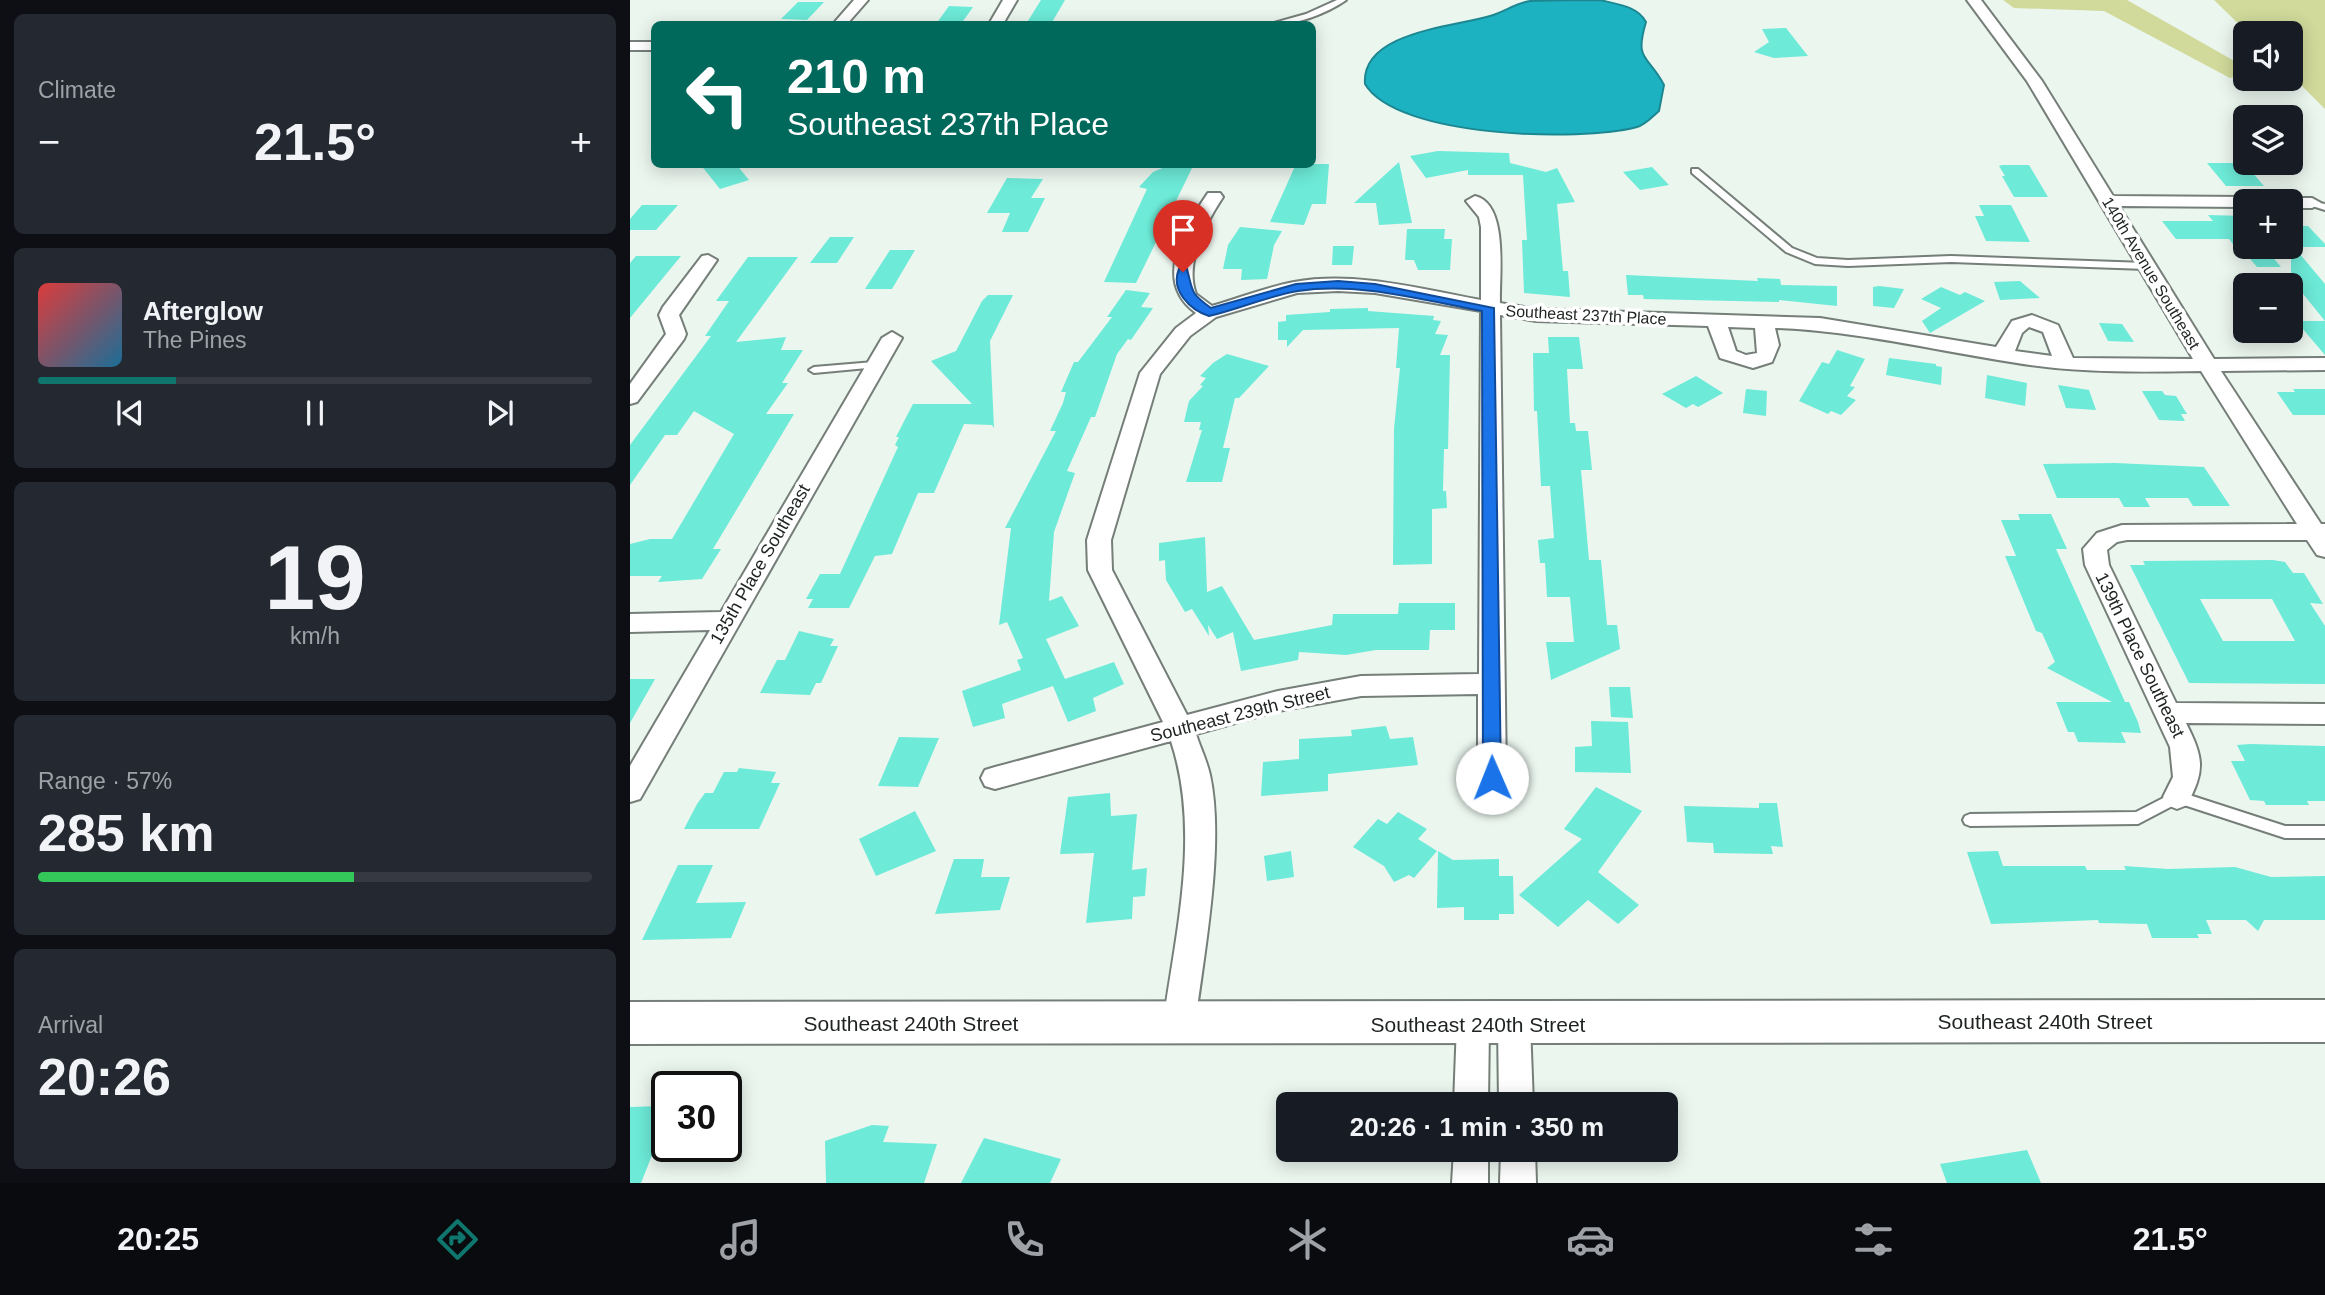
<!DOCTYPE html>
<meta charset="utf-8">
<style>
body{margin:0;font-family:Arial,sans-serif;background:#242831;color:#f1f3f6;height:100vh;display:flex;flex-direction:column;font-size:26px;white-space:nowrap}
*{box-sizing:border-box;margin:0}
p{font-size:23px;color:#9ea1a6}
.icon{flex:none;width:38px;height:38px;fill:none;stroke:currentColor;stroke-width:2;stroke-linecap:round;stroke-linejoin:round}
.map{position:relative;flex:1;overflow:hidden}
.side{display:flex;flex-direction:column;gap:14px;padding:14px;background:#0d0f14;width:630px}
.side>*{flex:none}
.hud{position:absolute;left:21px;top:21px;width:665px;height:147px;border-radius:10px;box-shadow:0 4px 18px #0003;background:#00695c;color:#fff;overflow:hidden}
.tools{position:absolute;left:1603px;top:21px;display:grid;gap:14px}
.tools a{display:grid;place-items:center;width:70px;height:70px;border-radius:10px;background:#171b24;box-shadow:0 4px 18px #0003;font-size:35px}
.speed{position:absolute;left:21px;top:1071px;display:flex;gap:14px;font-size:35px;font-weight:700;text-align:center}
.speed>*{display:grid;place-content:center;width:91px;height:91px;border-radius:50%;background:#171b24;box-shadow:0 4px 18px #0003;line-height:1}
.speed .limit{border:4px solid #111;border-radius:10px;background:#fff;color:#111}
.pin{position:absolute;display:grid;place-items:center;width:60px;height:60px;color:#fff;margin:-72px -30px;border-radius:50% 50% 50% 0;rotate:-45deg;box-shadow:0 0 7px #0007}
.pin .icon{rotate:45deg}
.me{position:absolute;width:77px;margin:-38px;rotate:359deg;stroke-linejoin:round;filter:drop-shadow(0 0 5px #0008)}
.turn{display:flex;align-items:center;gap:24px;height:147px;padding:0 21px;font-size:32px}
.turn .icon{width:91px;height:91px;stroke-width:2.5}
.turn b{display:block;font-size:49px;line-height:60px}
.big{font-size:52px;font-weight:600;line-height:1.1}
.side .tile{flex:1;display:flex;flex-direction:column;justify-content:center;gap:10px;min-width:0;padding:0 24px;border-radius:10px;background:#242831}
.side .dial{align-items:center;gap:0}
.dial b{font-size:91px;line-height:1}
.song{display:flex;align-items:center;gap:21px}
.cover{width:84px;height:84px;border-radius:10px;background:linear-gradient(135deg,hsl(0 70% 55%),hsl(200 70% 35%))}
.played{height:7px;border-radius:4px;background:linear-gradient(90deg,#0f766e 25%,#363941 25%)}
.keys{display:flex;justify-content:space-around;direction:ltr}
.heat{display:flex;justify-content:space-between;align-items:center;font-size:38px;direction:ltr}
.charge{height:10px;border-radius:5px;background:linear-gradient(90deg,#34c759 57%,#363941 0)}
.trip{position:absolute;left:646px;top:1092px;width:402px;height:70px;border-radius:10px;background:#171b24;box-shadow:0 4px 18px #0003;font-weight:600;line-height:70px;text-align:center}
.tabs{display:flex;height:112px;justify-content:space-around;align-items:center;background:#090b0e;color:#9ea1a6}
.tabs .icon{width:49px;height:49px}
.tabs .active{color:#0f766e}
.tabs b{font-size:32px;color:#f1f3f6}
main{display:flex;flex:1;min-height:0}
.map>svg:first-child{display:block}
</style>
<main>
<section class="side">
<div class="tile"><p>Climate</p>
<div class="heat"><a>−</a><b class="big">21.5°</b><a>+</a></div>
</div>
<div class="tile">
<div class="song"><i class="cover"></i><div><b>Afterglow</b><p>The Pines</p></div></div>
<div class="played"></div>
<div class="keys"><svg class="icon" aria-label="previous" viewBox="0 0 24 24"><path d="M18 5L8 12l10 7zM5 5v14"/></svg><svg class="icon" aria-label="pause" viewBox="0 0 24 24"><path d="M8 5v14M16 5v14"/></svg><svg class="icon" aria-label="next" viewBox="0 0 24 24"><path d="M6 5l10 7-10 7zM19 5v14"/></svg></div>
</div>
<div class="tile dial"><b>19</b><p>km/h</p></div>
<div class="tile"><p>Range · 57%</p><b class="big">285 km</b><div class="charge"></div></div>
<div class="tile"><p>Arrival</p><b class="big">20:26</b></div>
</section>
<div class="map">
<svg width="1695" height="1183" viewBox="0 0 1695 1183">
<rect width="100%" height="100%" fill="#ebf6ef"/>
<g fill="#d1da9b">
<polygon points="1373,0 1497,0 1615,67 1615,73 1600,78 1474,11 1384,8"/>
<polygon points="1584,0 1695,0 1695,109 1661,75 1661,33 1618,33"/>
</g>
<path fill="#1db2c1" stroke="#1d8791" stroke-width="2" d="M970,0C986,4 1008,6 1016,22C1004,62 1018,54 1034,85L1029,111C1022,117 1015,125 1007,127C951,142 767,138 735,84C731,32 823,27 860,16C874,12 886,3 900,1C923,0 947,0 970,0Z"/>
<g fill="#6dead8" fill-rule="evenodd">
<polygon points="411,0 435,0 421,24 396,24"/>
<polygon points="168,2 194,2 177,20 151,19"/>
<polygon points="319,6 343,7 331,24 306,24"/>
<polygon points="1156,28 1178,56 1144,58 1124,52 1139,42 1132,29"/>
<polygon points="808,151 879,153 880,163 916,172 927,168 945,202 927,204 933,271 938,271 940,297 894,293 892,240 897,240 893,175 838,175 838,170 796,178 780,156"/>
<polygon points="769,162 782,223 749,225 746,203 724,203"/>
<polygon points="1577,163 1614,163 1634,186 1596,186"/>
<polygon points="70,164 106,164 119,180 90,189"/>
<polygon points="542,164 564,164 506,283 474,282 517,189 509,187 523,172"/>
<polygon points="666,164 699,164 696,204 682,204 674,225 640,222"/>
<polygon points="1372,165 1399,165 1418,197 1384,197 1372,176 1375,176 1369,166"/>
<polygon points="1022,167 1039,185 1010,190 993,172"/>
<polygon points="377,178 413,179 401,198 415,198 398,232 372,232 380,213 357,213"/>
<polygon points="12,205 48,205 26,230 0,230 0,219"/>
<polygon points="1349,205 1381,205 1400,242 1356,241 1345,216 1354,216"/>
<polygon points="1578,215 1615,216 1615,247 1634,247 1651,267 1627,267 1615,253 1615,260 1599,239 1546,239 1532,221 1583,221"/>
<polygon points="1661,226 1678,226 1695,244 1695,247 1664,247 1695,284 1695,355 1666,321 1695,321 1661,279"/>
<polygon points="610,227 652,231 644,245 637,279 611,280 612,269 593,269 598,245"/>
<polygon points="777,229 815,229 814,239 822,239 820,270 788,270 784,260 775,260"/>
<polygon points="200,237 224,237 207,263 180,263"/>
<polygon points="703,246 724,246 722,265 702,265"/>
<polygon points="260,250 285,250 262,289 235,289"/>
<polygon points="6,256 51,256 0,318 0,263"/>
<polygon points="118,257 168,257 106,342 156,337 151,350 173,350 152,383 158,383 136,414 164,414 83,549 91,549 72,579 28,582 32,576 0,576 0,544 20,539 42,539 104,434 64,411 47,435 35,435 0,485 0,445 81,336 75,336 99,301 86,301"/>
<polygon points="996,275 1128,281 1127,278 1150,279 1151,285 1207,286 1207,306 1149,300 1149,302 1014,299 1013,295 998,295"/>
<polygon points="1390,281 1410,298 1370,300 1364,282"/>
<polygon points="1243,287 1249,286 1274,289 1264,308 1243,306"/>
<polygon points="1311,287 1330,295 1335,292 1355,301 1300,333 1292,321 1311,308 1291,299"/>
<polygon points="496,290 520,293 511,307 523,308 501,340 498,339 487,354 465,417 461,417 437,471 445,473 424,532 419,601 432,596 449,626 416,639 435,679 484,662 494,684 463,698 466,711 438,722 423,686 372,704 375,718 343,727 332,691 391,670 387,660 393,658 377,622 369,625 381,528 375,528 426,431 420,431 433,403 436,392 431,392 444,362 448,362 482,317 477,317"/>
<polygon points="358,295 383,295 360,341 364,428 362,425 334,424 304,493 288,493 262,554 245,556 219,608 178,608 183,599 176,599 190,574 210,574 268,447 265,445 269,437 266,437 283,404 342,404 301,361 326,351 352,301"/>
<polygon points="738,308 738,311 804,316 803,320 811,321 805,334 818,335 810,355 820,355 818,449 814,449 813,491 816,491 817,508 802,509 802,564 763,565 764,429 770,368 766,368 769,328 673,330 657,347 657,340 648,340 648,322 656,321 656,315 700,312 700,309"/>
<polygon points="1469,323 1492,324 1504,342 1478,341"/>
<polygon points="918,337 949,337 953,369 937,369 940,423 945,423 946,431 958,431 962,470 951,470 959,560 971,560 977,625 987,625 990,649 921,680 916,642 944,642 940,597 917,597 915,563 910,563 908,540 924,538 920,486 911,486 907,411 904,411 903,353 919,353"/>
<polygon points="1207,350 1235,359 1220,386 1225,387 1217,396 1226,400 1211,415 1201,411 1198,414 1169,401 1192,362 1199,364"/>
<polygon points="597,354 639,366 609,398 605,398 593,448 600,448 592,482 556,482 572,430 569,430 571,422 554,422 559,401 573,386 570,385 576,378 570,376 583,363"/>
<polygon points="1259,358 1306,364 1306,366 1312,367 1311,385 1256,375"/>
<polygon points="1357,375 1397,383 1395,406 1355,398"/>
<polygon points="1066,376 1093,393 1068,407 1063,404 1056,408 1032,394"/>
<polygon points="1428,385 1459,390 1466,410 1436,408"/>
<polygon points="1116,389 1137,391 1136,416 1113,413"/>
<polygon points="1663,389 1695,389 1695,415 1663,415 1647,392 1665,392"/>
<polygon points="1512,391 1532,391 1535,395 1546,396 1557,414 1551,414 1555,421 1529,420"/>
<polygon points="1485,463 1574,467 1600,506 1563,506 1558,498 1515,498 1520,507 1494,507 1489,498 1427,498 1413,464"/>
<polygon points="1388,514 1421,514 1437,549 1426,549 1495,702 1499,702 1508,722 1511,733 1491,732 1496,743 1448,742 1444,732 1438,732 1426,702 1482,702 1417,668 1425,662 1412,633 1406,631 1375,556 1386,556 1371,520 1390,520"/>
<polygon points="575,537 577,592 592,586 624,640 702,625 703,614 768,614 769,603 825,603 825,630 800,630 799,650 746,650 716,655 669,652 668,660 611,671 603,632 587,639 578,625 579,636 562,609 555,612 536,580 535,560 529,561 529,543"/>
<path d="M1643,560L1655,562L1663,573H1674L1693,604L1680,603L1695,626V684L1559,683L1500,565H1515L1513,561ZM1570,599H1642L1665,641H1593Z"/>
<polygon points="169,631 204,639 200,646 208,646 191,683 186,683 180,695 130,693 147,660 155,660"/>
<polygon points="0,679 25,679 0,723"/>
<polygon points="979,687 1000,687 1003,718 981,717"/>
<polygon points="961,721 998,722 1001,773 945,772 945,747 962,746"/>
<polygon points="756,726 760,739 783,737 788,765 698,774 698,791 631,796 633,762 669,759 669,739 722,736 721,730"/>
<polygon points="269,737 309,738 288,787 248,786"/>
<polygon points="1620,744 1695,746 1695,801 1677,801 1679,805 1636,805 1634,801 1620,800 1601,761 1615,761 1607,745"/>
<polygon points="109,768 146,772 141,783 150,783 129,829 54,829 67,804 75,793 83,793 94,772 107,772"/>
<polygon points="966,787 1012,811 968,872 1009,905 988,924 958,900 928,927 889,895 952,839 934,829"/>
<polygon points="480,793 481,816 507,814 502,870 517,868 515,896 503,897 502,919 456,923 464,853 430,854 438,797"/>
<polygon points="1129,803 1147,803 1153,847 1141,846 1143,854 1084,853 1083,843 1057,842 1054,806 1129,808"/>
<polygon points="285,811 306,851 246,876 229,839"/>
<polygon points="768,812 797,829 788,839 807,851 784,878 779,875 764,882 754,866 723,847 748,819 757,824"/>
<polygon points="661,851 664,877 637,881 634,856"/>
<polygon points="808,851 823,860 869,859 869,876 883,876 884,914 869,914 869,920 834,920 834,907 807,908"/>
<polygon points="1368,851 1373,866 1455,866 1457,870 1496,870 1494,866 1538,869 1605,867 1641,877 1695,876 1695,920 1634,920 1628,931 1616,920 1576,920 1582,934 1567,934 1569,938 1522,938 1517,924 1469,923 1468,920 1361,924 1337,852"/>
<polygon points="324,859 354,859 351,877 380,877 370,910 305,914"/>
<polygon points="48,865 83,865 66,903 116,902 101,938 12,940"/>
<polygon points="29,1106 21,1126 34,1125 11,1183 0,1183 0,1107"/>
<polygon points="242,1125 259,1126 253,1142 307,1144 294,1183 196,1183 195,1141"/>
<polygon points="354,1138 431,1159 420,1183 331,1183"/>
<polygon points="1397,1150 1411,1183 1317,1183 1310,1164"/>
</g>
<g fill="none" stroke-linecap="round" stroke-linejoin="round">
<g stroke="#757e78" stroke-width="4">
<g id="lane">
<path d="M707,0H716C696,14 664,26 640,24L676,14Z"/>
<polygon points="1062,169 1068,169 1162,248 1187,258 1218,260 1321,256 1516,263 1521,266 1516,269 1321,262 1218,266 1185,264 1156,252 1062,173"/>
<polygon points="1679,201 1695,204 1695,210 1679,205"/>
<polygon points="244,362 248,363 248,367 184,373 179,370 184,367"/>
<polygon points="1547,791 1655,826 1695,826 1695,838 1655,838 1548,803 1508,824 1340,826 1335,824 1333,820 1335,816 1340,814 1506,812"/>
</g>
</g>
<g stroke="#757e78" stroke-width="4">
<g id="street">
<polygon points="224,0 238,0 217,24 203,24"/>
<polygon points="373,0 387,0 373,24 359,24"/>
<path d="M1337,0H1351L1412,81L1483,196L1615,197L1623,201H1615V207L1489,206L1584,359L1695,358V370L1591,371L1691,524H1695V557L1687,555L1677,540H1497L1487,542L1477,550L1479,565L1546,703L1695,704V724L1556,723C1574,759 1575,770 1557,805L1547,809L1537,805L1533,797L1543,777L1540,747L1455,565L1453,549L1467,533L1492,525L1667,524L1571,371C1513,372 1457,373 1400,365C1315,353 1231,331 1145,328L1149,345L1142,362L1123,368L1090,358L1078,326L906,321L870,315L876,778L872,786L862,789L852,786L848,778V694L731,696L648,711L566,734C570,747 577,761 580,775C595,844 574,953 565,1024L561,1035L549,1039L537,1035L533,1024C546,931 571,832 541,741L365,789L355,786L351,778L355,770L365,767L533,722L458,570L457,540L510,373L546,328L566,313C522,282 554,228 578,193H590L593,197C576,223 554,262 566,294L582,306C609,298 637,287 664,282C725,271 791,289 851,300V227L849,217L836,201L845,196C879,204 869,276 870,303L906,309L1190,318L1366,347L1382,321L1402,315L1428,325L1443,358L1563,359L1397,81ZM708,291L745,293L851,311L849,674L731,676L648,691L557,715L482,570L481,540L530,374L560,336L586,317L667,293ZM1098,327L1125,328L1127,353L1116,355L1106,351ZM1399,327L1413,332L1422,356L1385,351L1392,333Z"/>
<rect x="0" y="42" width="24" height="8"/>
<polygon points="1661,198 1682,198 1691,203 1682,208 1661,208 1661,201 1654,201"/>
<polygon points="78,255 87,260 49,315 56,334 54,339 7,402 0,404 0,384 36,334 29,315 33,307 72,256"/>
<polygon points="262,332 272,338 10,799 0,802 0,766 80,630 0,632 0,614 91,612 252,338"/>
<polygon points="843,1009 855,1013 859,1024 858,1104 824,1104 827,1024 831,1013"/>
<polygon points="884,1009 896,1013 900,1024 903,1104 869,1104 868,1024 872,1013"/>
<polygon points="824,1150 858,1150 858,1183 822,1183"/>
<polygon points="871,1150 905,1150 906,1183 870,1183"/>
</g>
</g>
<g stroke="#757e78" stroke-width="4">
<polygon id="secondary" points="1695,1000 1695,1042 0,1044 0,1002"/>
</g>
<use href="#lane" fill="#fff" fill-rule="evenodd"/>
<use href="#street" fill="#fff" fill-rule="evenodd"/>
<use href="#secondary" fill="#fff" fill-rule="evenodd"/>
</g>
<path fill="#1a73e8" stroke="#114b97" stroke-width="2" d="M549,269H557C563,292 560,293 581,308L666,284L708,281L745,284L864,308L871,778L868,783L862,785L853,778L852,311C792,300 729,282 668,291C638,296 609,309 579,316C560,310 540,290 549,269Z"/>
<g text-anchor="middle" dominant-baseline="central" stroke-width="7" stroke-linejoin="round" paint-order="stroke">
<g font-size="16" fill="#1e2220" stroke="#fff">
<text transform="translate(1521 273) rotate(59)">140th Avenue Southeast</text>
<text transform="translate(956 315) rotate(3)">Southeast 237th Place</text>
</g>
<g font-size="18" fill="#1e2220" stroke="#fff">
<text transform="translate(130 564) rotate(-60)">135th Place Southeast</text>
<text transform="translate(1510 655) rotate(64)">139th Place Southeast</text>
<text transform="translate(610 714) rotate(-14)">Southeast 239th Street</text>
</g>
<g font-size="21" fill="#1e2220" stroke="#fff">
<text x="1415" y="1021">Southeast 240th Street</text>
<text x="281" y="1023">Southeast 240th Street</text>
<text x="848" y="1024">Southeast 240th Street</text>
</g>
</g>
</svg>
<div class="tools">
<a><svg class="icon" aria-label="sound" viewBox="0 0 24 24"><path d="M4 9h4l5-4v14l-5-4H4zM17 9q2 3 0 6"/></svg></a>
<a><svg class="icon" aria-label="layers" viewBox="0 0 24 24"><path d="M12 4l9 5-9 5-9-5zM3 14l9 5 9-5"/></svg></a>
<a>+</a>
<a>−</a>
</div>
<div class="speed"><div class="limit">30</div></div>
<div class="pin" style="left:553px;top:272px;background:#d93025"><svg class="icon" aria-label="arrive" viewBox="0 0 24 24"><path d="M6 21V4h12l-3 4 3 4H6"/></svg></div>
<svg class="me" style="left:862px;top:778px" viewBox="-20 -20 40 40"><circle r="19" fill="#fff"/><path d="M0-13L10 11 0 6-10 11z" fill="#1a73e8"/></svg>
<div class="trip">20:26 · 1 min · 350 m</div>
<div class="hud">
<div class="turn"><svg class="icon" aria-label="left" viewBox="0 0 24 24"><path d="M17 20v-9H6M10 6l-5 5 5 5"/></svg><div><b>210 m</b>Southeast 237th Place</div></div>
</div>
</div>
</main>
<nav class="tabs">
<b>20:25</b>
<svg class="icon active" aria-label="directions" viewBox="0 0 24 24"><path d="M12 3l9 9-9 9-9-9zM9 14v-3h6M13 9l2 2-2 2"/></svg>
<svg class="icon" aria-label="music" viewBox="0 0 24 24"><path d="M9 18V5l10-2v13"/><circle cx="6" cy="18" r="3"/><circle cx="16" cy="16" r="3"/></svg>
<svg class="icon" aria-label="phone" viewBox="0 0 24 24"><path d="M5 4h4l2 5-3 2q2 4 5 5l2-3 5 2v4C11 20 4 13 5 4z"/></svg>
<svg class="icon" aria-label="climate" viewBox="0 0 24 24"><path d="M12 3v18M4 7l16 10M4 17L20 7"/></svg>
<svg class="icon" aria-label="car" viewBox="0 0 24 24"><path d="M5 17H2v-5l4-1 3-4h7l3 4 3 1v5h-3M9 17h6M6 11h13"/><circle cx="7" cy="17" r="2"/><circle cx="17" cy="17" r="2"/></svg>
<svg class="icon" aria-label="filters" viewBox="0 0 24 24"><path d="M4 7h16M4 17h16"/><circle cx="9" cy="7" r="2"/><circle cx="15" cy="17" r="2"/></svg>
<b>21.5°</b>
</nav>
